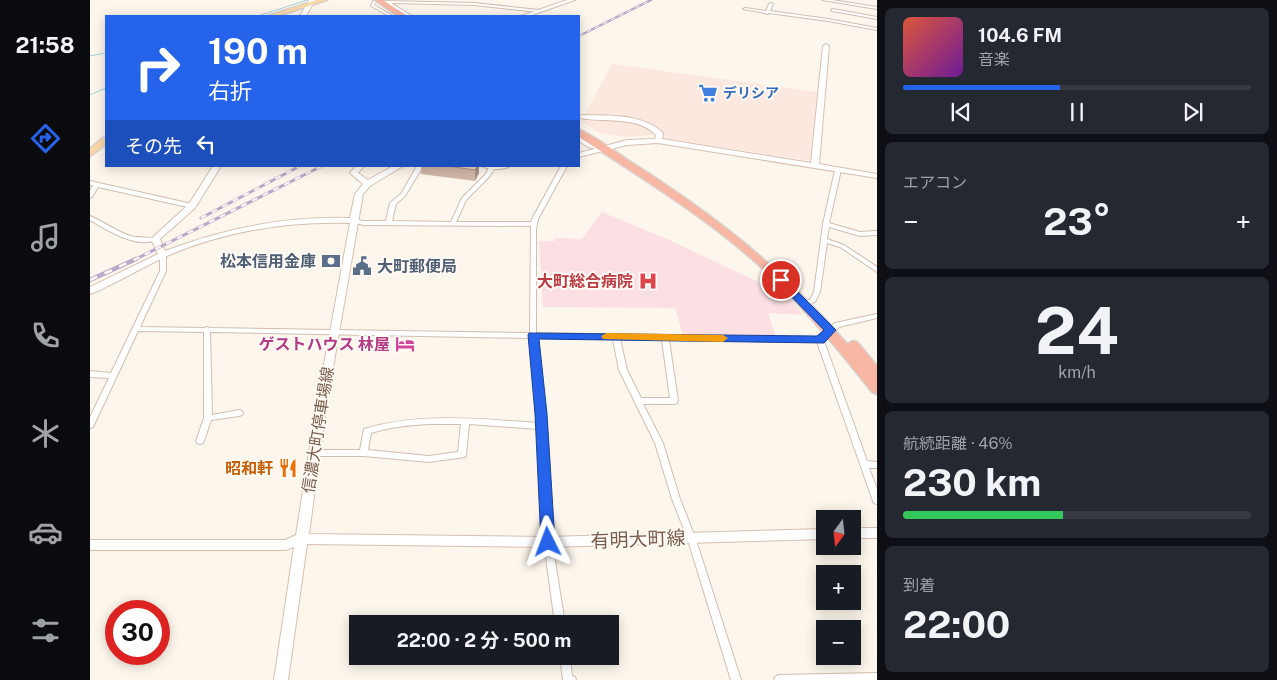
<!DOCTYPE html>
<html lang="ja">
<meta charset="utf-8">
<style>
body{margin:0;font-family:"Public Sans","Noto Sans JP",sans-serif;background:#242831;color:#f1f3f6;height:100vh;display:flex;flex-direction:column;font-size:19px;white-space:nowrap}
*{box-sizing:border-box;margin:0}
p{font-size:16px;color:#9ea1a6}
.icon{flex:none;width:28px;height:28px;fill:none;stroke:currentColor;stroke-width:2;stroke-linecap:round;stroke-linejoin:round}
.map{position:relative;flex:1;overflow:hidden}
.sheet{display:flex;flex-direction:column;gap:8px;padding:8px;background:#0d0f14;width:400px}
.sheet>*{flex:none}
.top-card{position:absolute;left:15px;top:15px;width:475px;height:152px;border-radius:0px;box-shadow:0 2px 12px #0003;background:#2563eb;color:#fff;overflow:hidden}
.needle{width:32px;rotate:195deg}
.buttons{position:absolute;left:726px;top:510px;display:grid;gap:10px}
.buttons a{display:grid;place-items:center;width:45px;height:45px;border-radius:0px;background:#171b24;box-shadow:0 2px 12px #0003;font-size:25px}
.speed{position:absolute;left:15px;top:600px;display:flex;gap:10px;font-size:25px;font-weight:700;text-align:center}
.speed>*{display:grid;place-content:center;width:65px;height:65px;border-radius:50%;background:#171b24;box-shadow:0 2px 12px #0003;line-height:1}
.speed .limit{border:8px solid #d22;background:#fff;color:#111}
.pin{position:absolute;display:grid;place-items:center;width:42px;height:42px;color:#fff;margin:-21px;border:2px solid #fff;border-radius:50%;box-shadow:0 1px 5px #0007}
.me{position:absolute;width:55px;margin:-28px;rotate:357deg;stroke-linejoin:round;filter:drop-shadow(0 0 4px #0008)}
.turn{display:flex;align-items:center;gap:18px;height:105px;padding:0 20px;font-size:22px}
.turn .icon{width:65px;height:65px;stroke-width:2.5}
.turn b{display:block;font-size:35px;line-height:42px}
.then{display:flex;align-items:center;height:48px;padding:0 20px;background:#0003;gap:10px;font-size:19px}
.big{font-size:38px;font-weight:700;line-height:1.1}
.sheet .card{flex:1;display:flex;flex-direction:column;justify-content:center;gap:8px;min-width:0;padding:0 18px;border-radius:8px;background:#242831}
.sheet .dial{align-items:center;gap:0}
.dial b{font-size:65px;line-height:1}
.song{display:flex;align-items:center;gap:15px}
.cover{width:60px;height:60px;border-radius:8px;background:linear-gradient(135deg,hsl(10 70% 55%),hsl(280 70% 35%))}
.played{height:5px;border-radius:2px;background:linear-gradient(90deg,#2563eb 45%,#363941 45%)}
.keys{display:flex;justify-content:space-around;direction:ltr}
.heat{display:flex;justify-content:space-between;align-items:center;font-size:28px;direction:ltr}
.charge{height:8px;border-radius:4px;background:linear-gradient(90deg,#34c759 46%,#363941 0)}
.trip{position:absolute;left:259px;top:615px;width:270px;height:50px;border-radius:0px;background:#171b24;box-shadow:0 2px 12px #0003;font-weight:700;line-height:50px;text-align:center}
main{display:flex;flex:1;min-height:0}
.menu{display:flex;flex-direction:column;width:90px;justify-content:space-around;align-items:center;background:#090b0e;color:#9ea1a6}
.menu .icon{width:35px;height:35px}
.menu .selected{color:#2563eb}
.menu b{font-size:22px;color:#f1f3f6}
.map>svg:first-child{display:block}
</style>
<main>
<nav class="menu">
<b>21:58</b>
<svg class="icon selected" aria-label="directions" viewBox="0 0 24 24"><path d="M12 3l9 9-9 9-9-9zM9 14v-3h6M13 9l2 2-2 2"/></svg>
<svg class="icon" aria-label="music" viewBox="0 0 24 24"><path d="M9 18V5l10-2v13"/><circle cx="6" cy="18" r="3"/><circle cx="16" cy="16" r="3"/></svg>
<svg class="icon" aria-label="phone" viewBox="0 0 24 24"><path d="M5 4h4l2 5-3 2q2 4 5 5l2-3 5 2v4C11 20 4 13 5 4z"/></svg>
<svg class="icon" aria-label="climate" viewBox="0 0 24 24"><path d="M12 3v18M4 7l16 10M4 17L20 7"/></svg>
<svg class="icon" aria-label="car" viewBox="0 0 24 24"><path d="M5 17H2v-5l4-1 3-4h7l3 4 3 1v5h-3M9 17h6M6 11h13"/><circle cx="7" cy="17" r="2"/><circle cx="17" cy="17" r="2"/></svg>
<svg class="icon" aria-label="filters" viewBox="0 0 24 24"><path d="M4 7h16M4 17h16"/><circle cx="9" cy="7" r="2"/><circle cx="15" cy="17" r="2"/></svg>
</nav>
<div class="map">
<svg width="787" height="680" viewBox="0 0 787 680">
<rect width="100%" height="100%" fill="#fdf6ec"/>
<g fill="#fde8e0">
<polygon points="522,64 727,92 721,161 579,139 574,137 568,127 552,120 497,114 496,113"/>
<polygon points="493,119 549,124 561,130 564,135 537,137 509,133 490,120"/>
</g>
<polygon fill="#fbdfe3" points="512,212 577,239 698,296 713,315 678,313 686,337 593,335 585,308 453,307 449,241 465,241 465,238 492,239"/>
<g fill="none" stroke-linecap="round" stroke-linejoin="round">
<g stroke="#a5d3da" stroke-width="1">
<polyline points="168,16 217,0"/>
<polyline points="0,56 16,53"/>
<polyline points="0,95 16,88"/>
</g>
<g stroke="#d1beb0" stroke-width="2">
<g id="street">
<polygon points="732,0 742,0 787,7 787,9"/>
<polygon points="283,1 286,2 284,5 303,16 299,16 281,6"/>
<polygon points="296,1 384,3 449,10 451,11 449,12 384,5 301,3 322,16 318,16 295,3 294,2"/>
<polygon points="681,3 683,4 680,11 738,19 787,28 787,30 738,21 679,13 677,14 675,13 653,9 655,8 676,11 679,4"/>
<polygon points="743,9 787,17 787,19 742,11 741,10"/>
<polygon points="489,137 502,145 514,148 511,150 498,147 489,141"/>
<path d="M327,166H333L315,196L306,204L302,221L361,222L372,198L395,175L400,166H406L399,177L376,200L366,222H441L442,219L471,166H477L448,219L446,229V333L728,338L745,323L787,314V318L749,327L734,341L777,461L787,462V468H779L787,489V504L784,503L783,501L727,342L579,340L588,401L587,403L584,404H553L573,443L590,499L605,537L651,680H641L597,537L582,499L565,443L529,370L523,339L447,338L455,414L462,542L475,624H465L454,542L448,429L379,424L376,455L375,457L339,462L274,456H224L221,455L220,453L221,451L224,450H270L274,429C331,412 390,419 448,423L440,338L120,332L122,415L149,410L152,411L153,413L152,415L149,416L121,420L114,441L113,443L110,444L107,443L106,441L114,418V332L48,331L4,425L3,427L0,428V417L19,378L0,377V371L21,373L70,271V255L73,253L76,255V271L50,327L114,328L117,327L120,328L440,333L441,226L273,225L263,222L262,221L265,219L273,221H296L300,203L311,194ZM530,339L572,340L580,398H551L537,370ZM339,424H371L368,452L339,456L278,450L281,433C300,427 319,425 339,424Z"/>
<polygon points="748,168 751,170 739,223 770,232 787,231 787,235 770,236 739,227 737,239 754,245 787,267 787,272 750,247 737,243 730,292 725,302 715,305 712,303 713,302 720,300 724,292 733,224 745,170"/>
<polygon points="0,181 102,204 105,206 102,208 8,187 2,197 0,198 0,191 3,185 0,185"/>
<path d="M0,216C14,222 26,231 40,236C49,239 62,236 68,239C48,250 17,230 0,220Z"/>
<polygon points="470,656 480,656 482,676 485,677 486,680 473,680"/>
<polygon points="787,673 787,680 684,680 685,677 689,675"/>
</g>
</g>
<g stroke="#d6c0b0" stroke-width="2">
<g id="secondary">
<polygon points="219,0 225,0 216,16 210,16"/>
<polygon points="477,0 485,0 439,16 431,16"/>
<path d="M736,44L739,46L729,164L787,174V178L568,143L537,145L489,157V153L537,140L565,139L566,135C547,115 514,123 490,118L489,117L492,115C518,116 553,113 573,133L572,139L721,163L733,46Z"/>
<path d="M123,166H131L105,208L70,239L75,251C135,228 196,216 260,218L265,194L273,184L260,173L266,166H274L268,173L278,180L303,166H313L280,186L273,194L236,408L219,534L458,537L735,529V539L458,547L217,544L198,680H184L204,547L196,550H0V540H195L206,535L226,408L260,223C198,221 137,231 79,255C62,263 45,272 28,281C19,285 10,291 0,294V287L68,254L61,239L99,204Z"/>
<path d="M392,166H420C414,170 398,170 392,166Z"/>
<rect x="762" y="528" width="25" height="10"/>
</g>
</g>
<g stroke="#dad1cd" stroke-width="3">
<g id="primary">
<polygon points="227,0 237,0 187,16 178,16"/>
<polygon points="13,138 16,138 16,144 0,156 0,149"/>
</g>
</g>
<g stroke="#dad1cd" stroke-width="3">
<g id="highway">
<polygon points="285,0 293,0 317,16 308,16"/>
<path d="M489,130C504,135 529,155 544,164C627,217 693,269 757,344L763,341L767,342L787,366V394L782,392C748,349 712,305 671,267C616,217 552,178 489,137Z"/>
</g>
</g>
<use href="#street" fill="#fff" fill-rule="evenodd"/>
<use href="#secondary" fill="#fff" fill-rule="evenodd"/>
<use href="#primary" fill="#fbd9a5" fill-rule="evenodd"/>
<use href="#highway" fill="#f7b7a3" fill-rule="evenodd"/>
<g stroke="#b9a8c9" stroke-width="2.5">
<polyline id="rail-far2" points="489,36 561,0"/>
</g>
<g stroke="#b9a8c9" stroke-width="3">
<g id="rail-far1">
<polyline points="111,218 210,166"/>
<polyline points="44,260 232,166"/>
</g>
</g>
<g stroke="#b9a8c9" stroke-width="4.5">
<polyline id="rail" points="0,280 46,259"/>
</g>
<use href="#rail-far2" stroke="#fffaf3" stroke-width="1" stroke-dasharray="4.5" stroke-linecap="butt"/>
<use href="#rail-far1" stroke="#fffaf3" stroke-width="2" stroke-dasharray="6" stroke-linecap="butt"/>
<use href="#rail" stroke="#fffaf3" stroke-width="2.5" stroke-dasharray="8" stroke-linecap="butt"/>
</g>
<polygon fill="#d1b7a8" points="331,166 389,166 389,173 385,181 331,174"/>
<polygon fill="#aa9588" points="387,166 389,166 389,173 385,181 385,170"/>
<polygon fill="#f3d5c3" stroke="#aa9588" points="358,166 387,166 385,170"/>
<polygon fill="#2563eb" stroke="#184099" points="691,277 694,278 746,330 734,343 449,339 457,414 465,542 463,546 458,548 453,546 451,542 445,414 438,335 439,333 727,336 734,330 687,282 685,280"/>
<polygon fill="#f59e0b" points="517,333 633,335 638,338 633,342 513,339 511,336"/>
<defs>
<g id="supermarket-bare" transform="scale(1.5)"><path d="M-6-5.5h2.5l.6 2H6L4.5 2H-2.5L-4.4-4H-6ZM-1.5 3.2a1.3 1.3 0 1 0 .1 0ZM3 3.2a1.3 1.3 0 1 0 .1 0Z" fill="#3f7fe0" stroke="#fffaf3" stroke-width="2.5" paint-order="stroke"/></g>
<g id="bank-bare" transform="scale(1.5)"><path d="M-6-4H6V4H-6ZM0-2.3a2.3 2.3 0 1 0 0 4.6a2.3 2.3 0 1 0 0-4.6Z" fill="#5c6f8a" stroke="#fffaf3" stroke-width="2.5" paint-order="stroke"/></g>
<g id="civic-bare" transform="scale(1.5)"><path d="M-.6-6.5H3V-4.5H.6V-3L4-1V1h2V6H-6V1h2V-1L-.6-3ZM-1.2 2.5V6h2.4V2.5Z" fill="#5c6f8a" stroke="#fffaf3" stroke-width="2.5" paint-order="stroke"/></g>
<g id="hospital-bare" transform="scale(1.5)"><path d="M-5-5h3v3.5h4V-5h3V5h-3V1.5h-4V5h-3Z" fill="#e0444e" stroke="#fffaf3" stroke-width="2.5" paint-order="stroke"/></g>
<g id="hotel-bare" transform="scale(1.5)"><path d="M-6-4.5h1.5V1H6V5H4.5V3h-9V5H-6ZM-4 0a1.8 1.8 0 1 1 3.6 0ZM.5 0V-2.5h3Q6-2.5 6 0Z" fill="#d1479c" stroke="#fffaf3" stroke-width="2.5" paint-order="stroke"/></g>
<g id="restaurant-bare" transform="scale(1.5)"><path d="M-5-6h1v4h1v-4h1v4h1v-4h1v5L-1.5 .5V6h-2V.5L-5-1ZM5-6V6H3V1.5H1.5Q1.5-4 5-6Z" fill="#e8710a" stroke="#fffaf3" stroke-width="2.5" paint-order="stroke"/></g>
</defs>
<g fill-rule="evenodd">
<use href="#supermarket-bare" x="618" y="93"/>
<use href="#bank-bare" x="241" y="261"/>
<use href="#civic-bare" x="272" y="266"/>
<use href="#hospital-bare" x="558" y="281"/>
<use href="#hotel-bare" x="315" y="344"/>
<use href="#restaurant-bare" x="198" y="468"/>
</g>
<g text-anchor="middle" dominant-baseline="central" stroke-width="4" stroke-linejoin="round" paint-order="stroke">
<g font-size="14" font-weight="bold" fill="#366cbe" stroke="#fffaf3" text-anchor="start">
<text x="633" y="93">デリシア</text>
</g>
<g font-size="16" font-weight="bold" fill="#4e5e75" stroke="#fffaf3" text-anchor="end">
<text x="226" y="261">松本信用金庫</text>
<text x="287" y="266" text-anchor="start">大町郵便局</text>
</g>
<g font-size="16" font-weight="bold" fill="#be3a42" stroke="#fffaf3" text-anchor="end">
<text x="543" y="281">大町総合病院</text>
</g>
<g font-size="16" font-weight="bold" fill="#b23c85" stroke="#fffaf3" text-anchor="end">
<text x="300" y="344">ゲストハウス 林屋</text>
</g>
<g font-size="16" fill="#7a5c4d" stroke="#fffaf3">
<text transform="translate(228 430) rotate(-81)">信濃大町停車場線</text>
</g>
<g font-size="16" font-weight="bold" fill="#c56008" stroke="#fffaf3" text-anchor="end">
<text x="183" y="468">昭和軒</text>
</g>
<g font-size="19" fill="#7a5c4d" stroke="#fffaf3">
<text transform="translate(548 539) rotate(-2)">有明大町線</text>
</g>
</g>
</svg>
<div class="buttons">
<a><svg class="needle" viewBox="-14 -14 28 28"><path d="M0-13l5 13h-10z" fill="#e53935"/><path d="M0 13l5-13h-10z" fill="#9ea1a6"/></svg></a>
<a>+</a>
<a>−</a>
</div>
<div class="speed"><div class="limit">30</div></div>
<div class="pin" style="left:691px;top:280px;background:#d93025"><svg class="icon" aria-label="arrive" viewBox="0 0 24 24"><path d="M6 21V4h12l-3 4 3 4H6"/></svg></div>
<svg class="me" style="left:458px;top:542px" viewBox="-20 -20 40 40"><path d="M0-17L14 15 0 8-14 15z" fill="#2563eb" stroke="#fff" stroke-width="4"/></svg>
<div class="trip">22:00 · 2 分 · 500 m</div>
<div class="top-card">
<div class="turn"><svg class="icon" aria-label="right" viewBox="0 0 24 24"><path d="M7 20v-9h11M14 6l5 5-5 5"/></svg><div><b>190 m</b>右折</div></div>
<div class="then">その先<svg class="icon" aria-label="left" viewBox="0 0 24 24"><path d="M17 20v-9H6M10 6l-5 5 5 5"/></svg></div>
</div>
</div>
<section class="sheet">
<div class="card">
<div class="song"><i class="cover"></i><div><b>104.6 FM</b><p>音楽</p></div></div>
<div class="played"></div>
<div class="keys"><svg class="icon" aria-label="previous" viewBox="0 0 24 24"><path d="M18 5L8 12l10 7zM5 5v14"/></svg><svg class="icon" aria-label="pause" viewBox="0 0 24 24"><path d="M8 5v14M16 5v14"/></svg><svg class="icon" aria-label="next" viewBox="0 0 24 24"><path d="M6 5l10 7-10 7zM19 5v14"/></svg></div>
</div>
<div class="card"><p>エアコン</p>
<div class="heat"><a>−</a><b class="big">23°</b><a>+</a></div>
</div>
<div class="card dial"><b>24</b><p>km/h</p></div>
<div class="card"><p>航続距離 · 46%</p><b class="big">230 km</b><div class="charge"></div></div>
<div class="card"><p>到着</p><b class="big">22:00</b></div>
</section>
</main>
